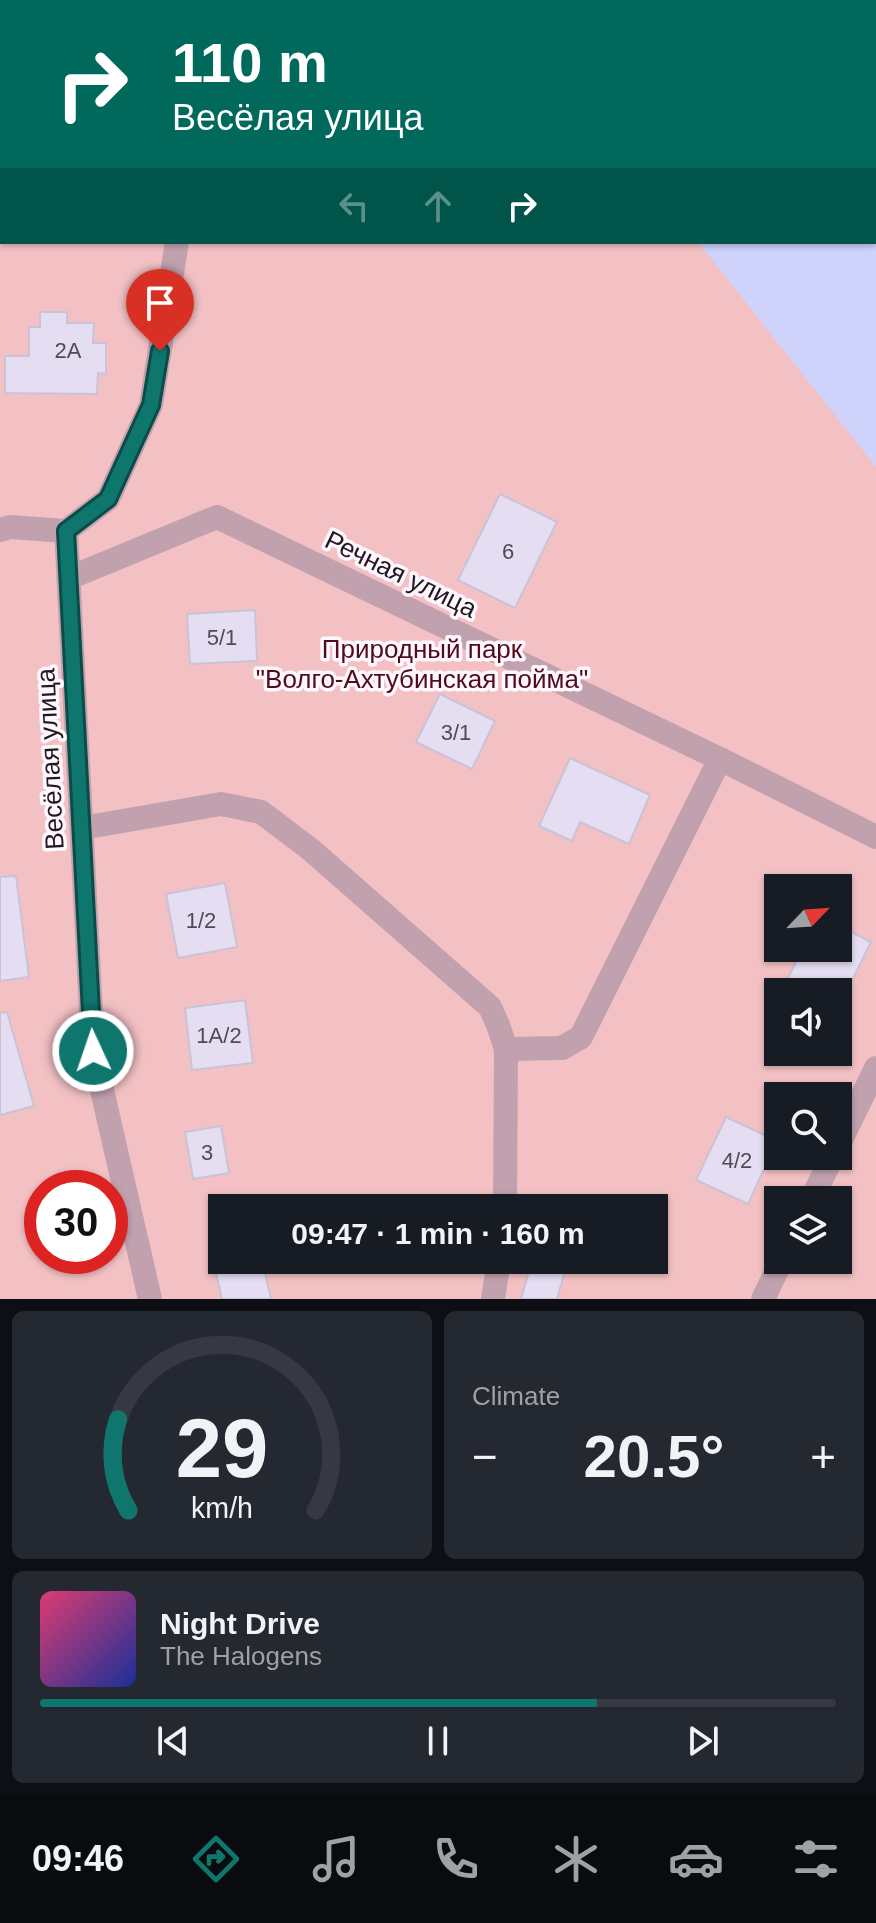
<!DOCTYPE html>
<meta charset="utf-8">
<style>
body{margin:0;font-family:Arial,sans-serif;background:#242831;color:#f1f3f6;height:100vh;display:flex;flex-direction:column;font-size:30px;white-space:nowrap}
*{box-sizing:border-box;margin:0}
p{font-size:26px;color:#9ea1a6}
.icon{flex:none;width:44px;height:44px;fill:none;stroke:currentColor;stroke-width:2;stroke-linecap:round;stroke-linejoin:round}
.map{position:relative;height:1299px;overflow:hidden}
.details{display:flex;flex-direction:column;gap:12px;padding:12px;background:#0d0f14;flex:1}
.details>*{flex:none}
.banner{position:absolute;left:0px;top:0px;width:876px;height:244px;box-shadow:0 2px 6px #0004;background:#00695c;color:#fff;overflow:hidden}
.needle{width:52px;rotate:65deg}
.buttons{position:absolute;left:764px;top:874px;display:grid;gap:16px}
.buttons a{display:grid;place-items:center;width:88px;height:88px;border-radius:0px;background:#171b24;box-shadow:0 2px 6px #0004;font-size:40px}
.speed{position:absolute;left:24px;top:1170px;display:flex;gap:16px;font-size:40px;font-weight:700;text-align:center}
.speed>*{display:grid;place-content:center;width:104px;height:104px;border-radius:50%;background:#171b24;box-shadow:0 2px 6px #0004;line-height:1}
.speed .limit{border:12px solid #d22;background:#fff;color:#111}
.pin{position:absolute;display:grid;place-items:center;width:68px;height:68px;color:#fff;margin:-82px -34px;border-radius:50% 50% 50% 0;rotate:-45deg;box-shadow:0 0 8px #0007}
.pin .icon{rotate:45deg}
.me{position:absolute;width:88px;margin:-44px;rotate:357deg;stroke-linejoin:round;filter:drop-shadow(0 0 6px #0008)}
.turn{display:flex;align-items:center;gap:28px;height:168px;padding:0 40px;font-size:36px}
.turn .icon{width:104px;height:104px;stroke-width:2.5}
.turn b{display:block;font-size:56px;line-height:68px}
.lanes{display:flex;align-items:center;height:76px;padding:0 40px;background:#0003;justify-content:center;gap:40px;direction:ltr}
.lanes .off{opacity:.35}
.big{font-size:60px;font-weight:800;line-height:1.1}
.details .card{flex:1;display:flex;flex-direction:column;justify-content:center;gap:12px;min-width:0;padding:0 28px;border-radius:12px;background:#242831}
.details .dial{align-items:center;gap:0}
.dial svg{height:208px;overflow:visible;fill:none;stroke:#363941;stroke-width:7;stroke-linecap:round;text-anchor:middle}
.dial text{fill:#f1f3f6;stroke:none}
.song{display:flex;align-items:center;gap:24px}
.cover{width:96px;height:96px;border-radius:12px;background:linear-gradient(135deg,hsl(340 70% 55%),hsl(230 70% 35%))}
.played{height:8px;border-radius:4px;background:linear-gradient(90deg,#0f766e 70%,#363941 70%)}
.keys{display:flex;justify-content:space-around;direction:ltr}
.heat{display:flex;justify-content:space-between;align-items:center;font-size:44px;direction:ltr}
.details .tiles{flex:1;display:grid;gap:12px;grid-template-columns:1fr 1fr}
.card:last-child{grid-column:span 2}
.trip{position:absolute;left:208px;top:1194px;width:460px;height:80px;border-radius:0px;background:#171b24;box-shadow:0 2px 6px #0004;font-weight:800;line-height:80px;text-align:center}
.dock{display:flex;height:128px;justify-content:space-around;align-items:center;background:#090b0e;color:#9ea1a6}
.dock .icon{width:56px;height:56px}
.dock .current{color:#0f766e}
.dock b{font-size:36px;color:#f1f3f6}
.map>svg:first-child{display:block}
</style>
<div class="map">
<svg width="876" height="1299" viewBox="0 0 876 1299">
<rect width="100%" height="100%" fill="#fef7fd"/>
<path fill="#f3c1c4" fill-rule="evenodd" d="M0,0H762L764,2H2V242H874L876,130V1299H0ZM778,888H838V948H778ZM778,992H838V1052H778ZM778,1096H838V1156H778ZM42,1188H110V1256H42ZM778,1200H838V1260H778ZM222,1208H654V1260H222Z"/>
<polygon fill="#cfd2fb" points="506,0 876,0 876,467 698,242 874,242 874,2 507,2"/>
<g fill="#e5ddf1" stroke="#cac2d6" stroke-width="2">
<polygon points="40,312 67,312 67,323 94,323 93,343 106,343 106,374 98,373 97,394 5,393 5,356 29,356 29,327 40,327"/>
<polygon points="500,494 557,522 515,608 458,580"/>
<polygon points="255,610 257,661 190,664 187,614"/>
<polygon points="440,694 495,721 472,769 416,742"/>
<polygon points="570,758 650,795 629,844 580,822 572,841 539,826"/>
<polygon points="16,876 29,977 0,981 0,877"/>
<polygon points="225,883 237,947 178,958 166,894"/>
<polygon points="838,925 871,942 838,1009 838,992 781,992 803,948 838,948"/>
<polygon points="245,1000 253,1063 192,1070 185,1008"/>
<polygon points="7,1012 34,1106 0,1115 0,1013"/>
<polygon points="726,1117 777,1141 748,1204 696,1180"/>
<polygon points="221,1126 229,1173 193,1179 185,1132"/>
<polygon points="236,1260 262,1260 271,1299 222,1299 214,1265"/>
<polygon points="532,1260 565,1271 557,1299 521,1299"/>
</g>
<g fill="none" stroke-linecap="round" stroke-linejoin="round">
<g stroke="#c2a1af" stroke-width="24">
<polyline points="113,0 115,2"/>
<polyline points="0,530 10,527 66,531"/>
<polyline points="66,531 93,1051 150,1299"/>
<polyline points="66,531 108,499 151,405 177,242"/>
<polyline points="69,578 217,517 720,759 876,837"/>
<polyline points="82,828 221,804 261,812 310,849 490,1007 498,1025 506,1049 562,1048 581,1037 720,759"/>
<polyline points="838,1146 876,1068"/>
<polyline points="811,1200 833,1156"/>
<polyline points="505,1208 506,1049"/>
<polyline points="493,1299 499,1260"/>
<polyline points="763,1299 782,1260"/>
</g>
</g>
<g fill="none" stroke-linecap="round" stroke-linejoin="round">
<g stroke="#0a4d48" stroke-width="20">
<polyline id="route" points="93,1051 66,531 108,499 151,405 160,351"/>
</g>
<use href="#route" stroke="#0f766e" stroke-width="14"/>
</g>
<g text-anchor="middle" dominant-baseline="central" stroke-width="7" stroke-linejoin="round" paint-order="stroke">
<g font-size="22" fill="#514a54">
<text x="68" y="350">2А</text>
<text x="508" y="551">6</text>
<text x="222" y="637">5/1</text>
<text x="456" y="732">3/1</text>
<text x="201" y="920">1/2</text>
<text x="219" y="1035">1А/2</text>
<text x="207" y="1152">3</text>
<text x="737" y="1160">4/2</text>
</g>
<g font-size="26" fill="#20191f" stroke="#fef7fd">
<text transform="translate(401 574) rotate(26)">Речная улица</text>
<text transform="translate(50 759) rotate(-93)">Весёлая улица</text>
</g>
<g font-size="26" fill="#510b1b" stroke="#fef7fd">
<text x="422" y="649">Природный парк<tspan x="422" dy="30">"Волго-Ахтубинская пойма"</tspan></text>
</g>
</g>
</svg>
<div class="buttons">
<a><svg class="needle" viewBox="-14 -14 28 28"><path d="M0-13l5 13h-10z" fill="#e53935"/><path d="M0 13l5-13h-10z" fill="#9ea1a6"/></svg></a>
<a><svg class="icon" aria-label="sound" viewBox="0 0 24 24"><path d="M4 9h4l5-4v14l-5-4H4zM17 9q2 3 0 6"/></svg></a>
<a><svg class="icon" aria-label="search" viewBox="0 0 24 24"><circle cx="10" cy="10" r="6"/><path d="M15 15l6 6"/></svg></a>
<a><svg class="icon" aria-label="layers" viewBox="0 0 24 24"><path d="M12 4l9 5-9 5-9-5zM3 14l9 5 9-5"/></svg></a>
</div>
<div class="speed"><div class="limit">30</div></div>
<div class="pin" style="left:160px;top:351px;background:#d93025"><svg class="icon" aria-label="arrive" viewBox="0 0 24 24"><path d="M6 21V4h12l-3 4 3 4H6"/></svg></div>
<svg class="me" style="left:93px;top:1051px" viewBox="-20 -20 40 40"><circle r="17" fill="#0f766e" stroke="#fff" stroke-width="3"/><path d="M0-11L8 9 0 5-8 9z" fill="#fff"/></svg>
<div class="trip">09:47 · 1 min · 160 m</div>
<div class="banner">
<div class="turn"><svg class="icon" aria-label="right" viewBox="0 0 24 24"><path d="M7 20v-9h11M14 6l5 5-5 5"/></svg><div><b>110 m</b>Весёлая улица</div></div>
<div class="lanes"><svg class="icon off" aria-label="left" viewBox="0 0 24 24"><path d="M17 20v-9H6M10 6l-5 5 5 5"/></svg><svg class="icon off" aria-label="ahead" viewBox="0 0 24 24"><path d="M12 20V5M6 11l6-6 6 6"/></svg><svg class="icon" aria-label="right" viewBox="0 0 24 24"><path d="M7 20v-9h11M14 6l5 5-5 5"/></svg></div>
</div>
</div>
<section class="details">
<div class="tiles">
<div class="card dial"><svg viewBox="0 0 100 80">
<path d="M14 69A42 42 0 1 1 86 69"/>
<path d="M14 69A42 42 0 0 1 10 34" stroke="#0f766e"/>
<text x="50" y="56" font-size="32" font-weight="700">29</text>
<text x="50" y="72" font-size="11">km/h</text>
</svg></div>
<div class="card"><p>Climate</p>
<div class="heat"><a>−</a><b class="big">20.5°</b><a>+</a></div>
</div>
<div class="card">
<div class="song"><i class="cover"></i><div><b>Night Drive</b><p>The Halogens</p></div></div>
<div class="played"></div>
<div class="keys"><svg class="icon" aria-label="previous" viewBox="0 0 24 24"><path d="M18 5L8 12l10 7zM5 5v14"/></svg><svg class="icon" aria-label="pause" viewBox="0 0 24 24"><path d="M8 5v14M16 5v14"/></svg><svg class="icon" aria-label="next" viewBox="0 0 24 24"><path d="M6 5l10 7-10 7zM19 5v14"/></svg></div>
</div>
</div>
</section>
<nav class="dock">
<b>09:46</b>
<svg class="icon current" aria-label="directions" viewBox="0 0 24 24"><path d="M12 3l9 9-9 9-9-9zM9 14v-3h6M13 9l2 2-2 2"/></svg>
<svg class="icon" aria-label="music" viewBox="0 0 24 24"><path d="M9 18V5l10-2v13"/><circle cx="6" cy="18" r="3"/><circle cx="16" cy="16" r="3"/></svg>
<svg class="icon" aria-label="phone" viewBox="0 0 24 24"><path d="M5 4h4l2 5-3 2q2 4 5 5l2-3 5 2v4C11 20 4 13 5 4z"/></svg>
<svg class="icon" aria-label="climate" viewBox="0 0 24 24"><path d="M12 3v18M4 7l16 10M4 17L20 7"/></svg>
<svg class="icon" aria-label="car" viewBox="0 0 24 24"><path d="M5 17H2v-5l4-1 3-4h7l3 4 3 1v5h-3M9 17h6M6 11h13"/><circle cx="7" cy="17" r="2"/><circle cx="17" cy="17" r="2"/></svg>
<svg class="icon" aria-label="filters" viewBox="0 0 24 24"><path d="M4 7h16M4 17h16"/><circle cx="9" cy="7" r="2"/><circle cx="15" cy="17" r="2"/></svg>
</nav>
